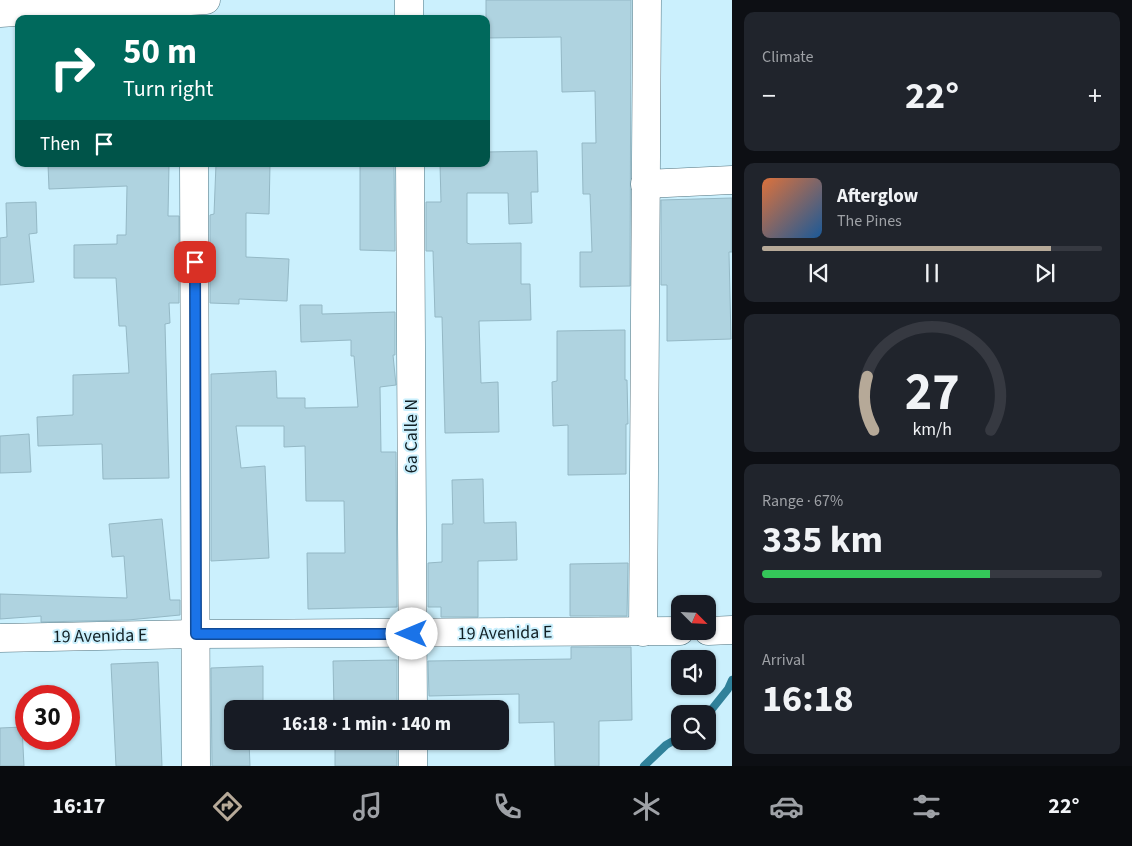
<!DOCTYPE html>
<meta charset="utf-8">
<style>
body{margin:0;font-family:"Source Sans 3",sans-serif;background:#20242c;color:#f1f3f6;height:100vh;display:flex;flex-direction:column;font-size:19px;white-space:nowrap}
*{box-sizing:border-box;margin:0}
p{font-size:16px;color:#9ea1a6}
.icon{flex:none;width:28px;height:28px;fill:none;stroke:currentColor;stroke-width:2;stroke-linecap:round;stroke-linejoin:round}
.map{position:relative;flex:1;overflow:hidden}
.side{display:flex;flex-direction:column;gap:12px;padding:12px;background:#0d0f14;width:400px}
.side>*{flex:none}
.guide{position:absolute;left:15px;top:15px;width:475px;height:152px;border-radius:10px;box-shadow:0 1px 4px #0004;background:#00695c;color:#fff;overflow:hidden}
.needle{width:32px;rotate:114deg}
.buttons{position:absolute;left:671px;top:595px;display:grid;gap:10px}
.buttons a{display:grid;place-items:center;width:45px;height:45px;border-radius:10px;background:#171b24;box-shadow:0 1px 4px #0004;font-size:25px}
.speed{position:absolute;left:15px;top:685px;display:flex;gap:10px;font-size:25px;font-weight:700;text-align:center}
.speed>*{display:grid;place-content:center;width:65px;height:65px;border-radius:50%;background:#171b24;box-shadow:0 1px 4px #0004;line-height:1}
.speed .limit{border:8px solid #d22;background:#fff;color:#111}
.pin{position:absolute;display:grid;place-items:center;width:42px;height:42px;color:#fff;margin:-21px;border-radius:10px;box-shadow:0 2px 8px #0006}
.me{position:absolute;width:55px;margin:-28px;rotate:270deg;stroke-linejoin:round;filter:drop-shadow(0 0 4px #0008)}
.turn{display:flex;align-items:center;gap:18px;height:105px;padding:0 25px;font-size:22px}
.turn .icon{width:65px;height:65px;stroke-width:2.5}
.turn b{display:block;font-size:35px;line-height:42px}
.then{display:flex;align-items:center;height:48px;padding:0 25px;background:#0003;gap:10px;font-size:19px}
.big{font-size:38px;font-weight:700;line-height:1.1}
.side .card{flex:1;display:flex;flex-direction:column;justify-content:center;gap:8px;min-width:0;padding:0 18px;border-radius:10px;background:#20242c}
.side .dial{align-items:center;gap:0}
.dial svg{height:130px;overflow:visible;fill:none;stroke:#363941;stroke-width:7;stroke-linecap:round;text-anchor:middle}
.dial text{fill:#f1f3f6;stroke:none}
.song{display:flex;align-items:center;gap:15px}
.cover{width:60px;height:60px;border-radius:8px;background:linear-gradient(135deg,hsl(20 70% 55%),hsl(210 70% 35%))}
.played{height:5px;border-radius:2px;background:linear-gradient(90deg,#b6a998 85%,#363941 85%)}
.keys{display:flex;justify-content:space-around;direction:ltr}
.heat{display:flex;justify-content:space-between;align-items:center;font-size:28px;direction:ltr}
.charge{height:8px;border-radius:4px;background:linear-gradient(90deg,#34c759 67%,#363941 0)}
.trip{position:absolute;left:224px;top:700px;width:285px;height:50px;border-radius:10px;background:#171b24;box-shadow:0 1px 4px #0004;font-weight:700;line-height:50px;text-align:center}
.tabs{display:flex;height:80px;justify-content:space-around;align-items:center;background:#090b0e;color:#9ea1a6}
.tabs .icon{width:35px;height:35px}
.tabs .on{color:#b6a998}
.tabs b{font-size:22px;color:#f1f3f6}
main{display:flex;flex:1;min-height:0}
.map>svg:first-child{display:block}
</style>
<main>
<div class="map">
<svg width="732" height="766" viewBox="0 0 732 766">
<rect width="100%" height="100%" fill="#cbf0fd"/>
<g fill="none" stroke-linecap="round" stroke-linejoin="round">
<g stroke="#30819a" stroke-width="8">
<polyline points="708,714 728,689 732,680"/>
<polyline points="644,766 666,745 680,737"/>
</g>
</g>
<g fill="#afd3e0" stroke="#94b8c5">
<polygon points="486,0 631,0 630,286 580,287 580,252 592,252 590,194 583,194 582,143 596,143 595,91 562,92 561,37 486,38"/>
<polygon points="537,151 538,192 531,192 532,223 509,224 508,193 467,193 467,243 470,244 521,243 521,284 530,284 531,320 479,321 481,383 498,382 499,432 445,433 442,317 435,317 433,251 426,251 426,202 441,202 440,164 486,164 486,152"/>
<polygon points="48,164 169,164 168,216 179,216 179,303 169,303 170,323 165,324 169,478 103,479 102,444 38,446 37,417 73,415 73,375 129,373 126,326 119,326 116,278 74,278 74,245 117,244 117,235 126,235 127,186 49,189"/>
<polygon points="216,164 270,164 269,214 246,213 246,257 289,259 287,301 239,299 239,304 210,303 210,215 214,214"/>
<polygon points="360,164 394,164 395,251 360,250"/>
<polygon points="732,198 732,252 729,252 731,339 667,341 667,285 661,285 661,200"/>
<polygon points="36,202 37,233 29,234 34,282 0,285 0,238 7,237 6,203"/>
<polygon points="300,305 322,305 322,314 395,312 395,355 393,355 396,385 380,387 381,452 396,452 397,607 308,609 307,553 345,553 344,501 306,501 305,446 284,447 284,426 236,426 241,468 265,466 269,558 211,561 211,374 276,371 277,398 305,398 305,408 358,407 354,356 351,356 351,340 301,342"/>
<polygon points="625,330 625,380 627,380 628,424 626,424 626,474 568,475 568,425 553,426 552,382 557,381 557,331"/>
<polygon points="29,434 31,472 0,473 0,436"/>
<polygon points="483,479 484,523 516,522 517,560 478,561 478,617 441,617 441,607 428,607 428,563 442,562 442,524 453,524 452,480"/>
<polygon points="162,519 170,600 180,600 180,615 128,620 41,622 41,616 0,619 0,594 127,598 124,556 112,557 109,524"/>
<polygon points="628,563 627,616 570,616 570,564"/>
<polygon points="571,647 631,647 632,720 599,721 599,766 555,766 554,722 519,723 519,694 429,696 428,661 571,659"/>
<polygon points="397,660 397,709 334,709 333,661"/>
<polygon points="158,662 162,766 116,766 111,664"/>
<polygon points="263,666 263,702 249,702 249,709 232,709 232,741 249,741 250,766 212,766 211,668"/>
<polygon points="22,727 24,766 0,766 0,728"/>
<rect x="335" y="741" width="62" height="25"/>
</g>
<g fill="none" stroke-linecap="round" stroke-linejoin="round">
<g stroke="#51737f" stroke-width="29">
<g id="minor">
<polyline points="409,0 409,19"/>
<polyline points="0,13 206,0"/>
<polyline points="194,164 196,766"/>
<polyline points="410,164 413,709"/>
<polyline points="645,184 732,180"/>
<polyline points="708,631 732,630"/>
<polyline points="643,632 647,0"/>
<polyline points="0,638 196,634 680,631"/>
<polyline points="413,741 413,766"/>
</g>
</g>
<use href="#minor" stroke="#fff" stroke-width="28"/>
</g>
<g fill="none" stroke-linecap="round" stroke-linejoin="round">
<g stroke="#114b97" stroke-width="12">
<polyline id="route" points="195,262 196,634 412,634"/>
</g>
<use href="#route" stroke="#1a73e8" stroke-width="9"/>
</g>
<g text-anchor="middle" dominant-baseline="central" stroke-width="4" stroke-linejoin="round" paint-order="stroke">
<g font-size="18" fill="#111f24" stroke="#cbf0fd">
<text transform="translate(411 436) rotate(-90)">6a Calle N</text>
<text transform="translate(505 633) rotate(-1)">19 Avenida E</text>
<text transform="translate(100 636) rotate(-1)">19 Avenida E</text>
</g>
</g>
</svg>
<div class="buttons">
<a><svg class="needle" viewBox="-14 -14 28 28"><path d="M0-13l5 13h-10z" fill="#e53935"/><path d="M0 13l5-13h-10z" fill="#9ea1a6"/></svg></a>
<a><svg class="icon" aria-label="sound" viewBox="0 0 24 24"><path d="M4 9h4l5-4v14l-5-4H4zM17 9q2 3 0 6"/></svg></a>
<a><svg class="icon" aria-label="search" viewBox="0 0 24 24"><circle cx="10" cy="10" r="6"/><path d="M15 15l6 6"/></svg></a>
</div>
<div class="speed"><div class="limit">30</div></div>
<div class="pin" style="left:195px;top:262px;background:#d93025"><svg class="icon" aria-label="arrive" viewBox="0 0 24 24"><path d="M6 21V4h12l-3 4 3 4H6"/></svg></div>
<svg class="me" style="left:412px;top:634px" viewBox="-20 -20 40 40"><circle r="19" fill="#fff"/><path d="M0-13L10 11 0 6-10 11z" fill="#1a73e8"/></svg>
<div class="trip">16:18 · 1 min · 140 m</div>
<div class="guide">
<div class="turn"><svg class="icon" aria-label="right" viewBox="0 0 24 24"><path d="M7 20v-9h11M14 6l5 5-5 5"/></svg><div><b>50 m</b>Turn right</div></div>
<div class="then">Then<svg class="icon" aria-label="arrive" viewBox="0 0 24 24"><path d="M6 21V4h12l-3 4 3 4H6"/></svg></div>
</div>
</div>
<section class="side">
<div class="card"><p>Climate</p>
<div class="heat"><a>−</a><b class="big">22°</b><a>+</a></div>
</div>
<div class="card">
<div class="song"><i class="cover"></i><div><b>Afterglow</b><p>The Pines</p></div></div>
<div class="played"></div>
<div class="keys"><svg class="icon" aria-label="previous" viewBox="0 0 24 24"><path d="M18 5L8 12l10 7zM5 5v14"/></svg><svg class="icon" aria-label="pause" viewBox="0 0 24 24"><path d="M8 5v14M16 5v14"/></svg><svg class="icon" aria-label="next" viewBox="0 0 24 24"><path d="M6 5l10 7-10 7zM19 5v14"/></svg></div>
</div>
<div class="card dial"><svg viewBox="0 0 100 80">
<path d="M14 69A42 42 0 1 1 86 69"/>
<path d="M14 69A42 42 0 0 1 10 36" stroke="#b6a998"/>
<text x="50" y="56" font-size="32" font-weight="700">27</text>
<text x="50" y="72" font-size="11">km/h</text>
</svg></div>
<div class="card"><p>Range · 67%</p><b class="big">335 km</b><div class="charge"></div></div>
<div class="card"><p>Arrival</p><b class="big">16:18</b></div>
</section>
</main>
<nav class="tabs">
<b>16:17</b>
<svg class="icon on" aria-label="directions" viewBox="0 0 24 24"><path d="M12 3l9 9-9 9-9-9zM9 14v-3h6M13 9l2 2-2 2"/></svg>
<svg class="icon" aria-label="music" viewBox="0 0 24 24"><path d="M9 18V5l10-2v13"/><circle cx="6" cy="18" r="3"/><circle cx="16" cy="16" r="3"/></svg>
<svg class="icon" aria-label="phone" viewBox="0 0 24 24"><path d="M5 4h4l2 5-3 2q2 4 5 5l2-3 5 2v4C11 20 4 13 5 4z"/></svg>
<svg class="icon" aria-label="climate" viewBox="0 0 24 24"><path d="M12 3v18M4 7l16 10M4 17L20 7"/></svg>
<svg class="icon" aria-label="car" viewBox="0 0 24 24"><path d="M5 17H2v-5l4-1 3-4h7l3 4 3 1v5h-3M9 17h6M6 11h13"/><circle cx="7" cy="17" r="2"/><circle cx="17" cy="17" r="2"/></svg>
<svg class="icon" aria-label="filters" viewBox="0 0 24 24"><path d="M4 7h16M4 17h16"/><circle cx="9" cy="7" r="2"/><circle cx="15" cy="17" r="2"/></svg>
<b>22°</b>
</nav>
